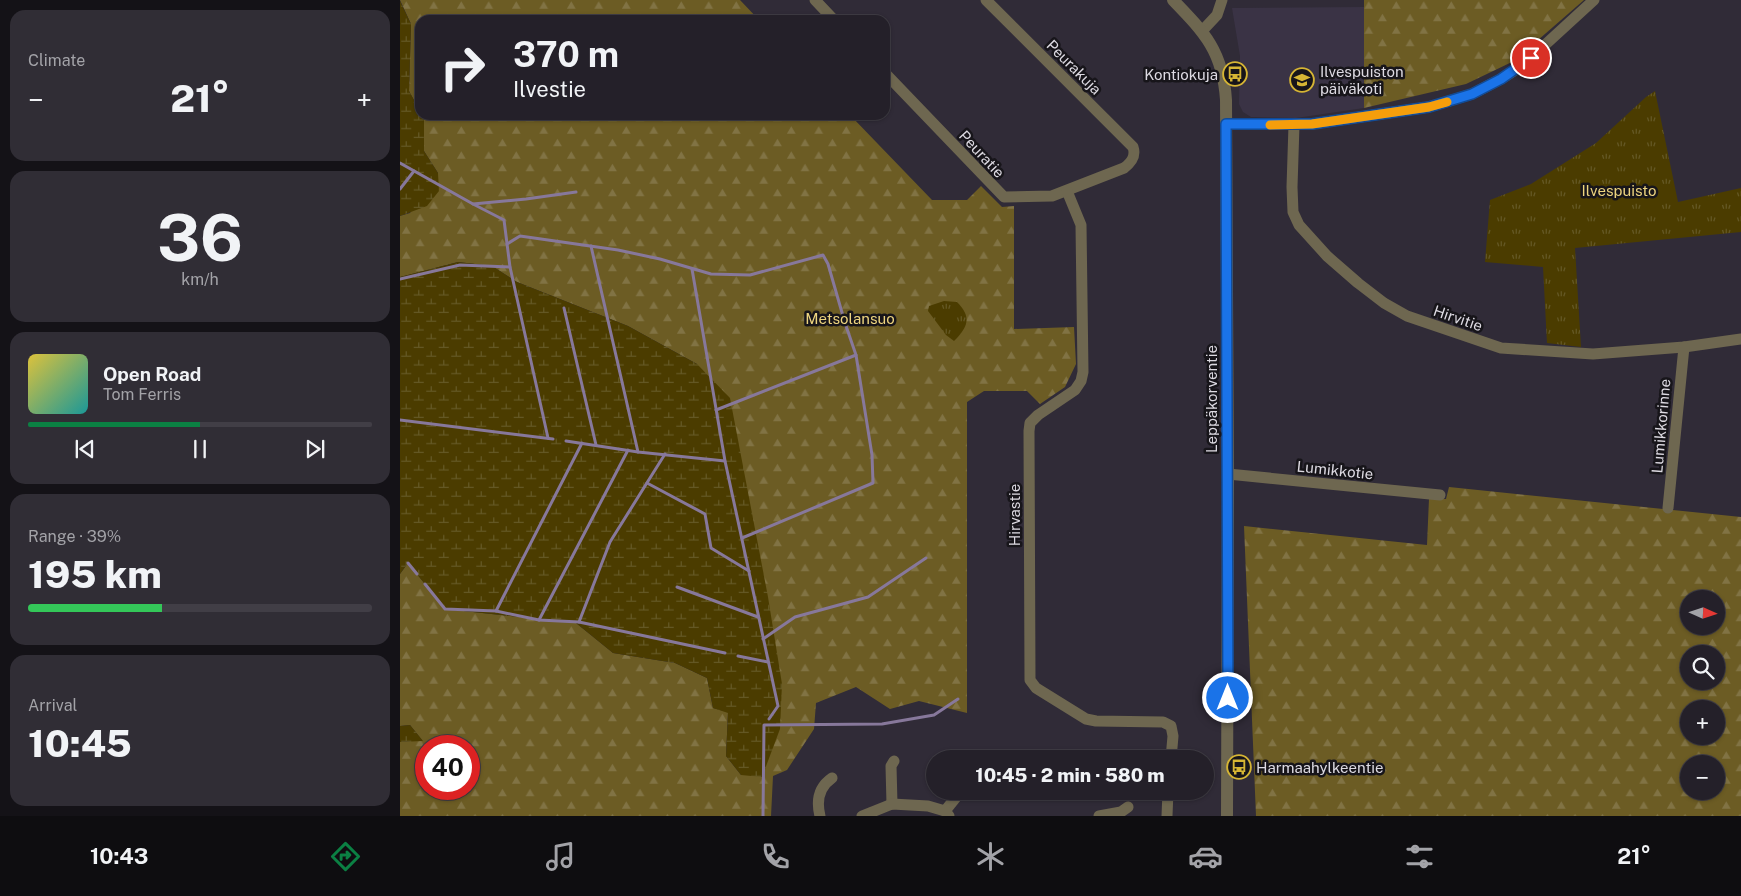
<!DOCTYPE html>
<meta charset="utf-8">
<style>
body{margin:0;font-family:"Public Sans",sans-serif;background:#302d35;color:#f1f3f6;height:100vh;display:flex;flex-direction:column;font-size:19px;white-space:nowrap}
*{box-sizing:border-box;margin:0}
p{font-size:16px;color:#a3a3a8}
.icon{flex:none;width:28px;height:28px;fill:none;stroke:currentColor;stroke-width:2;stroke-linecap:round;stroke-linejoin:round}
.map{position:relative;flex:1;overflow:hidden}
.sheet{display:flex;flex-direction:column;gap:10px;padding:10px;background:#141217;width:400px}
.sheet>*{flex:none}
.top-card{position:absolute;left:15px;top:15px;width:475px;height:105px;border-radius:15px;box-shadow:0 1px 4px #0004,0 0 0 1px #413e46;background:#242029;color:#f1f3f6;overflow:hidden}
.needle{width:32px;rotate:93deg}
.buttons{position:absolute;left:1280px;top:590px;display:grid;gap:10px}
.buttons a{display:grid;place-items:center;width:45px;height:45px;border-radius:50%;background:#242029;box-shadow:0 1px 4px #0004,0 0 0 1px #413e46;font-size:25px}
.speed{position:absolute;left:15px;top:735px;display:flex;gap:10px;font-size:25px;font-weight:700;text-align:center}
.speed>*{display:grid;place-content:center;width:65px;height:65px;border-radius:50%;background:#242029;box-shadow:0 1px 4px #0004,0 0 0 1px #413e46;line-height:1}
.speed .limit{border:8px solid #d22;background:#fff;color:#111}
.pin{position:absolute;display:grid;place-items:center;width:42px;height:42px;color:#fff;margin:-21px;border:2px solid #fff;border-radius:50%;box-shadow:0 1px 5px #0007}
.me{position:absolute;width:55px;margin:-28px;rotate:0deg;stroke-linejoin:round;filter:drop-shadow(0 0 4px #0008)}
.turn{display:flex;align-items:center;gap:18px;height:105px;padding:0 15px;font-size:22px}
.turn .icon{width:65px;height:65px;stroke-width:2.5}
.turn b{display:block;font-size:35px;line-height:42px}
.big{font-size:38px;font-weight:800;line-height:1.1}
.sheet .tile{flex:1;display:flex;flex-direction:column;justify-content:center;gap:8px;min-width:0;padding:0 18px;border-radius:15px;background:#302d35}
.sheet .dial{align-items:center;gap:0}
.dial b{font-size:65px;line-height:1}
.song{display:flex;align-items:center;gap:15px}
.cover{width:60px;height:60px;border-radius:8px;background:linear-gradient(135deg,hsl(50 70% 55%),hsl(180 70% 35%))}
.played{height:5px;border-radius:2px;background:linear-gradient(90deg,#0b8043 50%,#413e46 50%)}
.keys{display:flex;justify-content:space-around;direction:ltr}
.heat{display:flex;justify-content:space-between;align-items:center;font-size:28px;direction:ltr}
.charge{height:8px;border-radius:4px;background:linear-gradient(90deg,#34c759 39%,#413e46 0)}
.trip{position:absolute;left:526px;top:750px;width:288px;height:50px;border-radius:25px;background:#242029;box-shadow:0 1px 4px #0004,0 0 0 1px #413e46;font-weight:800;line-height:50px;text-align:center}
.tab-bar{display:flex;height:80px;justify-content:space-around;align-items:center;background:#0e0d10;color:#a3a3a8}
.tab-bar .icon{width:35px;height:35px}
.tab-bar .on{color:#0b8043}
.tab-bar b{font-size:22px;color:#f1f3f6}
main{display:flex;flex:1;min-height:0}
.map>svg:first-child{display:block}
</style>
<main>
<section class="sheet">
<div class="tile"><p>Climate</p>
<div class="heat"><a>−</a><b class="big">21°</b><a>+</a></div>
</div>
<div class="tile dial"><b>36</b><p>km/h</p></div>
<div class="tile">
<div class="song"><i class="cover"></i><div><b>Open Road</b><p>Tom Ferris</p></div></div>
<div class="played"></div>
<div class="keys"><svg class="icon" aria-label="previous" viewBox="0 0 24 24"><path d="M18 5L8 12l10 7zM5 5v14"/></svg><svg class="icon" aria-label="pause" viewBox="0 0 24 24"><path d="M8 5v14M16 5v14"/></svg><svg class="icon" aria-label="next" viewBox="0 0 24 24"><path d="M6 5l10 7-10 7zM19 5v14"/></svg></div>
</div>
<div class="tile"><p>Range · 39%</p><b class="big">195 km</b><div class="charge"></div></div>
<div class="tile"><p>Arrival</p><b class="big">10:45</b></div>
</section>
<div class="map">
<svg width="1341" height="816" viewBox="0 0 1341 816">
<defs>
<pattern id="forest-firs" width="22" height="20" patternUnits="userSpaceOnUse" patternTransform="scale(1.25)"><rect width="22" height="20" fill="#6c5c24"/><path d="M5 1l3.5 6h-7zM16 11l3.5 6h-7z" fill="#817344"/></pattern>
<pattern id="wetland-marsh" width="20" height="14" patternUnits="userSpaceOnUse" patternTransform="scale(1.25)"><rect width="20" height="14" fill="#4b3c00"/><path d="M1 5h8M5 5V1M11 12h8M15 12V8" fill="none" stroke="#645825"/></pattern>
<pattern id="park-tufts" width="24" height="20" patternUnits="userSpaceOnUse" patternTransform="scale(1.25)"><rect width="24" height="20" fill="#4b3c00"/><path d="M3 7l-1-3M5 7V3M7 7l1-3M15 17l-1-3M17 17v-4M19 17l1-3" fill="none" stroke="#645825"/></pattern>
</defs>
<rect width="100%" height="100%" fill="#302b37"/>
<polygon fill="#3a3345" points="964,7 964,108 896,118 851,117 843,112 839,104 840,56 832,8"/>
<g fill="url(#forest-firs)" fill-rule="evenodd">
<polygon points="0,0 340,0 359,20 20,20 20,111 9,91 11,24"/>
<polygon points="964,0 1184,0 1114,61 1066,84 964,108"/>
<path d="M22,115H450L532,200H567L581,186L602,207L614,206V329L674,327L676,364L665,387L640,404L627,391H584L567,402V713L519,701L490,709L456,687L416,703L414,729L387,770L373,776L371,816H0V742L22,740L10,725L0,726V574L8,563L45,609L176,623L213,653L275,663L307,678L313,708L328,712L326,756L341,775L297,364L228,326L117,282L92,266L58,262L0,277V216L10,213L38,173L24,151V118ZM26,746H69V789H26Z"/>
<path d="M1049,487L1341,517V816H856L844,526L1027,545L1029,499H1046ZM1289,599H1316V626H1289ZM1289,654H1316V681H1289ZM1289,709H1316V736H1289ZM1289,764H1316V791H1289Z"/>
</g>
<g fill="url(#wetland-marsh)">
<polygon points="0,1 11,24 9,91 20,111 20,115 22,115 24,118 24,151 38,173 39,191 27,206 0,216"/>
<polygon points="58,262 92,266 117,282 228,326 297,364 330,398 368,597 382,684 380,729 362,777 341,775 326,756 328,713 313,708 307,678 275,663 213,653 176,623 45,609 8,563 0,574 0,277"/>
<polygon points="10,725 23,741 0,742 0,726"/>
</g>
<g fill="url(#park-tufts)">
<polygon points="1255,91 1278,202 1341,188 1341,232 1175,248 1181,347 1147,343 1143,267 1085,262 1090,200 1131,184 1196,143 1246,97"/>
<path d="M544,301L557,302C572,317 568,327 554,341L546,335L528,311L529,306Z"/>
</g>
<g fill="none" stroke-linecap="round" stroke-linejoin="round">
<g stroke="#87789b" stroke-width="3">
<polyline points="0,163 73,204 126,199 176,192"/>
<polyline points="0,189 14,171"/>
<polyline points="73,204 104,220 110,267 148,438"/>
<polyline points="107,244 120,236 218,250 260,259 311,274 350,275 423,255 428,264 445,323 456,355 472,455 473,483 342,538"/>
<polyline points="191,246 238,452"/>
<polyline points="292,269 325,461 378,706 369,719"/>
<polyline points="0,279 60,265 110,267"/>
<polyline points="164,308 196,445"/>
<polyline points="316,410 456,355"/>
<polyline points="0,420 153,439"/>
<polyline points="166,441 238,452 325,461"/>
<polyline points="247,483 305,514 311,548 349,571"/>
<polyline points="8,563 17,574"/>
<polyline points="25,584 45,609 96,611 139,620 179,622 325,653"/>
<polyline points="277,587 358,617"/>
<polyline points="96,611 182,443"/>
<polyline points="139,620 228,450"/>
<polyline points="179,622 210,542 265,454"/>
<polyline points="363,639 395,617 468,597 526,558"/>
<polyline points="338,656 368,662"/>
<polyline points="363,816 364,725 482,724 534,715 558,699"/>
</g>
<g stroke="#6e6750" stroke-width="11">
<polyline points="415,0 434,20"/>
<polyline points="802,31 817,15 822,0"/>
<path d="M485,73L604,197L652,196L724,168C732,162 736,156 733,147L586,0"/>
<polyline points="826,124 912,124 1029,107 1072,94 1101,79 1123,65 1194,0"/>
<polyline points="894,125 892,187 893,212 899,225 927,256 958,283 984,303 1007,316 1101,348 1193,354 1284,347 1341,339"/>
<polyline points="667,191 681,225 683,372 681,381 675,390 638,415 630,423 629,431 630,680 636,688 686,719 696,721 763,722 771,726 773,736 771,759"/>
<polyline points="828,474 1040,495"/>
<polyline points="1268,508 1284,347"/>
<polyline points="492,804 491,766 494,761"/>
<polyline points="545,811 561,791"/>
<path d="M420,816C416,800 419,787 432,778"/>
<polyline points="462,816 492,804 528,806 545,811 549,816"/>
<polyline points="699,816 721,812 728,807"/>
<polyline points="767,816 768,791"/>
</g>
<path stroke="#6e6750" stroke-width="12" d="M773,0C805,33 823,52 826,100L828,480L827,816"/>
</g>
<g fill="none" stroke-linecap="round" stroke-linejoin="round">
<g stroke="#114b97" stroke-width="12">
<polyline id="route" points="828,698 826,124 912,124 1029,107 1072,94 1101,79 1131,58"/>
</g>
<use href="#route" stroke="#1a73e8" stroke-width="9"/>
<polyline stroke="#f59e0b" stroke-width="9" points="870,125 912,124 1029,107 1047,102"/>
</g>
<defs>
<g id="bus-ring" transform="scale(1.25)"><circle r="9.5" fill="#17151a" stroke="#d6b534" stroke-width="1.5"/><path d="M-5-6H5V4H4V6H2V4H-2V6H-4V4H-5ZM-3.5-4V0h7V-4ZM-3.5 1.2v1.5H-2V1.2ZM2 1.2v1.5H3.5V1.2Z" fill="#d6b534"/></g>
<g id="school-ring" transform="scale(1.25)"><circle r="9.5" fill="#17151a" stroke="#d6b534" stroke-width="1.5"/><path d="M0-5L7-2L0 1L-7-2ZM-4 1L0 2.5L4 1V4Q0 6-4 4Z" fill="#d6b534"/></g>
</defs>
<g fill-rule="evenodd">
<use href="#bus-ring" x="835" y="74"/>
<use href="#school-ring" x="902" y="80"/>
<use href="#bus-ring" x="839" y="767"/>
</g>
<g text-anchor="middle" dominant-baseline="central" stroke-width="5" stroke-linejoin="round" paint-order="stroke">
<g font-size="15" fill="#dddae2" stroke="#17151a">
<text transform="translate(674 67) rotate(45)">Peurakuja</text>
<text transform="translate(582 154) rotate(47)">Peuratie</text>
<text transform="translate(1058 318) rotate(19)">Hirvitie</text>
<text transform="translate(811 399) rotate(-90)">Leppäkorventie</text>
<text transform="translate(1261 426) rotate(-85)">Lumikkorinne</text>
<text transform="translate(935 470) rotate(6)">Lumikkotie</text>
<text transform="translate(614 515) rotate(-90)">Hirvastie</text>
</g>
<g font-size="15" fill="#dddae2" stroke="#17151a" text-anchor="start">
<text x="920" y="71">Ilvespuiston<tspan x="920" dy="17">päiväkoti</tspan></text>
<text x="818" y="74" text-anchor="end">Kontiokuja</text>
<text x="856" y="767">Harmaahylkeentie</text>
</g>
<g font-size="15" fill="#edd47f" stroke="#17151a">
<text x="1219" y="190">Ilvespuisto</text>
<text x="450" y="318">Metsolansuo</text>
</g>
</g>
</svg>
<div class="buttons">
<a><svg class="needle" viewBox="-14 -14 28 28"><path d="M0-13l5 13h-10z" fill="#e53935"/><path d="M0 13l5-13h-10z" fill="#a3a3a8"/></svg></a>
<a><svg class="icon" aria-label="search" viewBox="0 0 24 24"><circle cx="10" cy="10" r="6"/><path d="M15 15l6 6"/></svg></a>
<a>+</a>
<a>−</a>
</div>
<div class="speed"><div class="limit">40</div></div>
<div class="pin" style="left:1131px;top:58px;background:#d93025"><svg class="icon" aria-label="arrive" viewBox="0 0 24 24"><path d="M6 21V4h12l-3 4 3 4H6"/></svg></div>
<svg class="me" style="left:828px;top:698px" viewBox="-20 -20 40 40"><circle r="17" fill="#1a73e8" stroke="#fff" stroke-width="3"/><path d="M0-11L8 9 0 5-8 9z" fill="#fff"/></svg>
<div class="trip">10:45 · 2 min · 580 m</div>
<div class="top-card">
<div class="turn"><svg class="icon" aria-label="right" viewBox="0 0 24 24"><path d="M7 20v-9h11M14 6l5 5-5 5"/></svg><div><b>370 m</b>Ilvestie</div></div>
</div>
</div>
</main>
<nav class="tab-bar">
<b>10:43</b>
<svg class="icon on" aria-label="directions" viewBox="0 0 24 24"><path d="M12 3l9 9-9 9-9-9zM9 14v-3h6M13 9l2 2-2 2"/></svg>
<svg class="icon" aria-label="music" viewBox="0 0 24 24"><path d="M9 18V5l10-2v13"/><circle cx="6" cy="18" r="3"/><circle cx="16" cy="16" r="3"/></svg>
<svg class="icon" aria-label="phone" viewBox="0 0 24 24"><path d="M5 4h4l2 5-3 2q2 4 5 5l2-3 5 2v4C11 20 4 13 5 4z"/></svg>
<svg class="icon" aria-label="climate" viewBox="0 0 24 24"><path d="M12 3v18M4 7l16 10M4 17L20 7"/></svg>
<svg class="icon" aria-label="car" viewBox="0 0 24 24"><path d="M5 17H2v-5l4-1 3-4h7l3 4 3 1v5h-3M9 17h6M6 11h13"/><circle cx="7" cy="17" r="2"/><circle cx="17" cy="17" r="2"/></svg>
<svg class="icon" aria-label="filters" viewBox="0 0 24 24"><path d="M4 7h16M4 17h16"/><circle cx="9" cy="7" r="2"/><circle cx="15" cy="17" r="2"/></svg>
<b>21°</b>
</nav>
